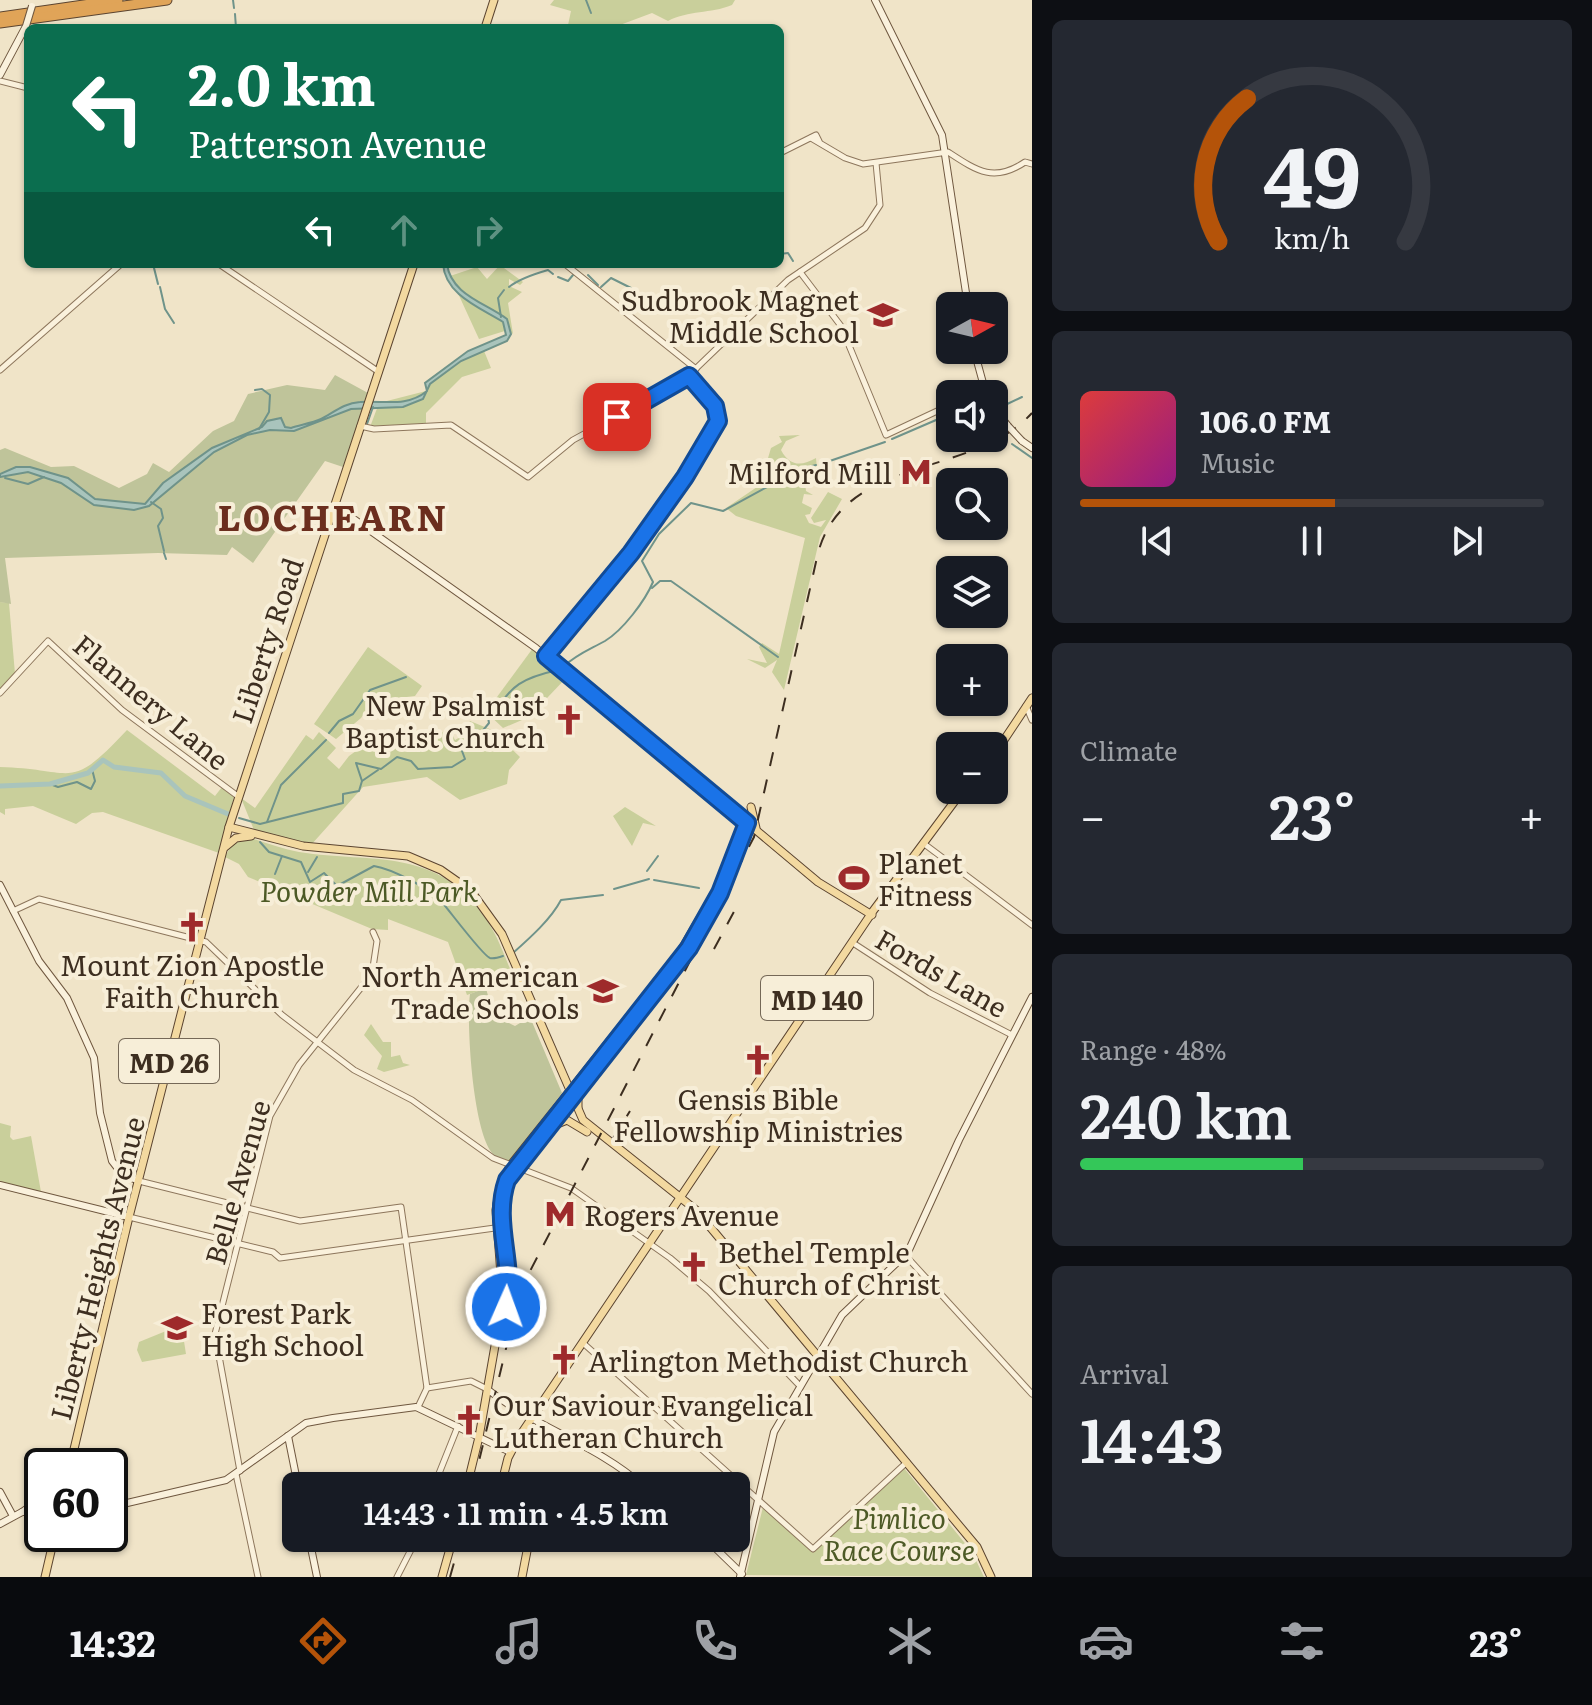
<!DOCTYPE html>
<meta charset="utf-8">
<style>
body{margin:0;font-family:Literata,serif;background:#242831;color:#f1f3f6;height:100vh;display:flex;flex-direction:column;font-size:30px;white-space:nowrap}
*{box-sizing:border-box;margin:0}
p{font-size:26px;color:#9ea1a6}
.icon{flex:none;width:44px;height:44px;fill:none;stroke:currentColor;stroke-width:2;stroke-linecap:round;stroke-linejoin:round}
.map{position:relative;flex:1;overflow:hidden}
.details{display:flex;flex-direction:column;gap:20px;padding:20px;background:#0d0f14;width:560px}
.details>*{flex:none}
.top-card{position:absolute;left:24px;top:24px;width:760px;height:244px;border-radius:12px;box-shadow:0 2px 6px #0004;background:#0b6e4f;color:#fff;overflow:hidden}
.needle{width:52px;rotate:82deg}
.tools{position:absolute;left:936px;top:292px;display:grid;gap:16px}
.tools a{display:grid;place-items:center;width:72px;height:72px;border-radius:12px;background:#171b24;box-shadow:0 2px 6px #0004;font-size:40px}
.speed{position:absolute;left:24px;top:1448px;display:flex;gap:16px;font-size:40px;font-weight:700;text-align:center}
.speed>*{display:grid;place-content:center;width:104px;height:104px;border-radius:50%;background:#171b24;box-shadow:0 2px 6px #0004;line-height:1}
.speed .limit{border:4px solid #111;border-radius:12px;background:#fff;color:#111}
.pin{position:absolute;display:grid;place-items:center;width:68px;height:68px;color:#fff;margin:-34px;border-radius:16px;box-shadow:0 4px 12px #0006}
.me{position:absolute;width:88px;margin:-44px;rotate:2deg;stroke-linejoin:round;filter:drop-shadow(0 0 6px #0008)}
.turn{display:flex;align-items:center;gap:28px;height:168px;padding:0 32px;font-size:36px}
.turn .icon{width:104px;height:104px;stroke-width:2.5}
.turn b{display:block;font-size:56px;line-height:68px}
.lanes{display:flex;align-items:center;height:76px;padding:0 32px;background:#0003;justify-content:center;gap:40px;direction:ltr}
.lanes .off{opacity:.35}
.big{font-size:60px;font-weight:600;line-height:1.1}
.details .card{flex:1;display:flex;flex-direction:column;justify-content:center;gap:12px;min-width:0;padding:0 28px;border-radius:12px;background:#242831}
.details .dial{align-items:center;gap:0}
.dial svg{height:208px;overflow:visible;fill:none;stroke:#363941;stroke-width:7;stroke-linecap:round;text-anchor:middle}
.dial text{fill:#f1f3f6;stroke:none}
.song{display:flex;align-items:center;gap:24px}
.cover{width:96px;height:96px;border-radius:12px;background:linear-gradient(135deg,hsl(0 70% 55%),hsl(310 70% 35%))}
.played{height:8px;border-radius:4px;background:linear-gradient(90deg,#b45309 55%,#363941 55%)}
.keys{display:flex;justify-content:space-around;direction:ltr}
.heat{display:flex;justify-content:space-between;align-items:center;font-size:44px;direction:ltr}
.charge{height:12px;border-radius:6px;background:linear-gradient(90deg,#34c759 48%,#363941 0)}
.trip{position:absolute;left:282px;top:1472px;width:468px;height:80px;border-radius:12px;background:#171b24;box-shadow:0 2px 6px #0004;font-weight:600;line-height:80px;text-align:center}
.dock{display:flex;height:128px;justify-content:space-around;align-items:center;background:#090b0e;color:#9ea1a6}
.dock .icon{width:56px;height:56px}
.dock .selected{color:#b45309}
.dock b{font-size:36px;color:#f1f3f6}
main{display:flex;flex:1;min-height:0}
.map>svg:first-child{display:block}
</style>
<main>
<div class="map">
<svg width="1032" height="1577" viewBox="0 0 1032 1577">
<rect width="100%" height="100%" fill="#f0e4c8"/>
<g fill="#c9cf9b">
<path d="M554,0H735L732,5C710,14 689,10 668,21L652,13L620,25L622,28H572L568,25L571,11L550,5Z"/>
<polygon points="500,265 523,282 520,285 509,279 509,286 522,292 508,303 513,334 508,330 479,339 450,276 477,267 487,279"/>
<polygon points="482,346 491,368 462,377 426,413 426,425 370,427 379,403 426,391 428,380 461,356"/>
<path d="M800,435L786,441L781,450C790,467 802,466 816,458L818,480L805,483L806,491L813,495L804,494L802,503L812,508L810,514L805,515L809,523L821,527L826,520L814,523L811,518L828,492L842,499L820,537L784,690L772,672L777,660L765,668L747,659L767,663L759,647L762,643L779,654L805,538L736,516L726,508L760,485L771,448L782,442L779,436Z"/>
<polygon points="0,602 9,603 15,674 0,690"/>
<polygon points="368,647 422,686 415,696 373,701 361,718 336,739 314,724"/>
<polygon points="533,648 567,677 529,717 503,728 486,712"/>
<polygon points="470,721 492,730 520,757 509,770 507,784 460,800 427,777 363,787 311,845 254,830 241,798 255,808 306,735 313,740 319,732 336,748 327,758 339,769 349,756 370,741 376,747 431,740 449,728 455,740 464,735"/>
<path d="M127,730L215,796L222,787L234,797L219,853L103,812L92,813L76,824L33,806L5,809V815L0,812V767C77,769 68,793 127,730Z"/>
<polygon points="625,807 656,826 643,823 632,846 613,816"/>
<path d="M251,838C267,843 283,849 299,852C375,864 438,845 488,922C499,939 506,960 514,978L467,995L448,942L388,919V930L372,929L248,877L239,864L225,857L233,842Z"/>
<polygon points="371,1024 383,1042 391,1042 391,1057 400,1055 403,1063 410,1065 384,1072 377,1069 382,1056 364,1035"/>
<polygon points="0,1123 11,1126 10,1137 13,1140 31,1136 41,1192 0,1184"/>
<polygon points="166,1331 183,1335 186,1354 142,1362 137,1350 139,1342"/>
<polygon points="904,1468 972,1552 984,1577 746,1575 763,1507 813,1552"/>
</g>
<g fill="#bfc49a">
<polygon points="335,375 368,393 343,467 325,461 253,563 232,547 227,555 158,553 5,558 11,604 0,602 0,450 5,448 51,467 74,466 119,488 147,474 153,463 169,472 213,431 234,421 248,394 287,385 325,390"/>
<path d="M486,988C490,1006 498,1019 515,1026L530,1017L562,1093L509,1163C503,1160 497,1158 493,1154C473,1133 466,1023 470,994Z"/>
</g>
<path fill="#a9c4bc" stroke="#6f938a" stroke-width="2" d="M443,264H447C451,295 486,303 507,319L511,334L507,341L461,361L430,384L423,399L403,407L351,409L294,431L270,430L247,435L214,452L149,506L134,510L94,505L61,483L28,472L0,477V474L16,467H30L68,478L95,499L145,504L163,483L212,448L262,427L267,421L281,418L285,427L291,428C300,425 312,423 321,419C332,414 343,403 360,402C383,400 406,408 427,391L425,383L468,351L506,335L503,322C481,308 445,295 443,264Z"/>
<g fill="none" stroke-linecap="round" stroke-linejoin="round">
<g stroke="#6f938a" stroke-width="2">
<polyline points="233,0 234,8"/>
<polyline points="586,0 591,13"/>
<polyline points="235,14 236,28"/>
<polyline points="780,254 788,253 793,261"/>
<polyline points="153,264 158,284"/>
<polyline points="588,275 598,285"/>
<polyline points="558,277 568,281 573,275"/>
<polyline points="160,287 165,309 174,323"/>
<path d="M509,287C519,279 534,274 548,270L553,274"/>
<polyline points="601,287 611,278 631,288"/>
<polyline points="501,317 498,298 504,290"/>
<polyline points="255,390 262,389 270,395 269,412 259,429"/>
<polyline points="1003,406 1022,397"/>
<polyline points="367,424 373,407"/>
<polyline points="994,428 999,434"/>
<polyline points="892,439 950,414"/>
<polyline points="1012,444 1032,458"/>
<polyline points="821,464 885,442"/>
<polyline points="5,478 28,484 44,477"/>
<polyline points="151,502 161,509 163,518 158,526 164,551"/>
<polyline points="164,553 166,559"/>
<polyline points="652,588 660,581 671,581 778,657"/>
<path d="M563,667C577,654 589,650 605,641C623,630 645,601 653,582L642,561L659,534L691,503L723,511L767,487L782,474L816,465"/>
<polyline points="329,733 339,721 353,714 370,690 406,677"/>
<polyline points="362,781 378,770"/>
<polyline points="50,784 58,787 77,782 91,789 95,781 92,769"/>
<path d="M239,818L260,824L343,803V794L359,791L362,781L356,763L381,769L397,757L411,761L418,769L452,767L465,759L462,751C468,745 470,734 476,730L480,734L489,723L488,717H495C507,685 526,677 558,670"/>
<polyline points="267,822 281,785 326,740"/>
<path d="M260,842L269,852L301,862L310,882L324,873L337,886L374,866C392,869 429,888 441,901C449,910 483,956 490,958C494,959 500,957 503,956"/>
<polyline points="647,871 658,856"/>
<polyline points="308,872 317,857"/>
<polyline points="275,874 282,856"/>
<polyline points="654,880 699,888"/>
<polyline points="614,889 649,879"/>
<path d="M513,953C531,937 551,919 561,900L603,895"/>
</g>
<polyline stroke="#a9c4bc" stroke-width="5" points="0,786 50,784 88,773 103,760 114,767 161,773 185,796 228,814"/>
<g stroke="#8d765c" stroke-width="7">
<g id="tertiary">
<polyline points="0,81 28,88"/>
<path d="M811,138L845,158L863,164L948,152C977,171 994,183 1025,162L1032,164"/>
<polyline points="780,153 816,135 819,141"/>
<polyline points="219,264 379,372"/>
<polyline points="565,264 696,369"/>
<polyline points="800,272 841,326 886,435 950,405"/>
<polyline points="0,370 121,264"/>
<polyline points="972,394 983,389"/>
<polyline points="360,426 374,429 451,425 528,477 573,440 685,379 788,280 865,228 880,205 876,163"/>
<polyline points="546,656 631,553 717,427 715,406 689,376"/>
<polyline points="0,693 48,641 122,710 239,797"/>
<polyline points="1026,706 1032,720"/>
<polyline points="923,843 1032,925"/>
<polyline points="13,911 39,899 206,942 282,1015 354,1070 412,1100 493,1158 571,1188 670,1258 709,1291 800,1386"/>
<polyline points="853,943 930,993 1010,1034"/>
<polyline points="139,1181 300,1221 401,1207 427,1388 418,1407"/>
<polyline points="129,1217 273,1252 280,1258 502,1227"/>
<polyline points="906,1256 1032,1394"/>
<polyline points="583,1343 813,1549 907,1462"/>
<polyline points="427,1388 471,1381 487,1389"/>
<polyline points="240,1471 215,1334 270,1116 299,1065 372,974 377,941 373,932"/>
<polyline points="236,1474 258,1577"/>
<polyline points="434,1486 458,1426"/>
<polyline points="397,1577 417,1538"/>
</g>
</g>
<g stroke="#6f573f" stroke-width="8">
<g id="secondary">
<polyline points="875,0 942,135 968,306"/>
<polyline points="0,75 26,26"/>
<polyline points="974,350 986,394"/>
<polyline points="994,408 1008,426"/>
<polyline points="1022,441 1032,448"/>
<polyline points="334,505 536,648 744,820"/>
<polyline points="0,885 39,961 67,998 94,1058 100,1113 112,1161 122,1174 139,1181"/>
<polyline points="0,1185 129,1217"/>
<path d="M487,1389C534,1427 598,1445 643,1486"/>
<polyline points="288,1436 298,1486"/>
<polyline points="0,1492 13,1516"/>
<polyline points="110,1507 226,1480 306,1423 333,1418 416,1407 510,1452"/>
<polyline points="22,1512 42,1498"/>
<polyline points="0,1524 22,1512 42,1511"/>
<polyline points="309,1538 317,1577"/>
<polyline points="705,1538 742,1574"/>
<polyline points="740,1577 774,1432 842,1315 908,1252 959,1140 1032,997"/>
</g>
</g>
<g stroke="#5b4430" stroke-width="9">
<g id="primary">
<polyline points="485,28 494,0"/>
<polyline points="994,755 1032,698"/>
<polyline points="751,807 756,828"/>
<polyline points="229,827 303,846 408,856 441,870 471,891 502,934 583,1120 696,1210 977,1547 991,1577"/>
<polyline points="225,847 236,838 251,836"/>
<polyline points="578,1107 578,1094 586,1079"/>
<polyline points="545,1129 567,1120 587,1132"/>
<polyline points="70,1466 129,1217 229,827 414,264"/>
<polyline points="467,1486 479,1437 503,1300 496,1210 500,1187 510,1166 679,954 716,891 744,820 818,882 872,915"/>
<polyline points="501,1486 508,1458 519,1437 873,911 963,790"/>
<polyline points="45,1577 55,1534"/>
<polyline points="442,1577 453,1538"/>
<polyline points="522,1577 527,1551 524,1538"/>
</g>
</g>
<g stroke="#5b4430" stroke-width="11">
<g id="motorway">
<polyline points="0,17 118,0"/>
<polyline points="0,23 167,0"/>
</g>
</g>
<use href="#tertiary" stroke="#faf1dc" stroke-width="5"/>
<use href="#secondary" stroke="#faf1dc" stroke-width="6"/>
<use href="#primary" stroke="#f3d9a0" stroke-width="7"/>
<use href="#motorway" stroke="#e0a458" stroke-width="9"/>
<g stroke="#3d2e20" stroke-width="2" stroke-dasharray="14 14" stroke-linecap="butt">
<polyline points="714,949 737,906"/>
<polyline points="612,1140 630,1111"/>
<path d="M473,1486L515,1311L527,1277L754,837L818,553C845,454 971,479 1032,413"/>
<polyline points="450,1577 461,1538"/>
</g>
<g stroke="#6f573f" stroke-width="8" stroke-linecap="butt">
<g id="secondary-bridge">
<polyline points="26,26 32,6"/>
<polyline points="1008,426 1022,441"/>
</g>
</g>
<use href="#secondary-bridge" stroke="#faf1dc" stroke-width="6"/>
</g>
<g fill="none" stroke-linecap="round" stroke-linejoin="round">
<g stroke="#114b97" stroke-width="20">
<path id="route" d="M506,1307C515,1264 492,1222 507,1180L689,948L720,893L747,823L546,656L631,553L685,477L718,421L715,406L689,376L617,417"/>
</g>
<use href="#route" stroke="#1a73e8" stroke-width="14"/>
</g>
<defs>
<g id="school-bare" transform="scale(2.4)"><path d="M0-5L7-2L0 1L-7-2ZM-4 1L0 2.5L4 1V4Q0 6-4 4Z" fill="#9e2a2b" stroke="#f7eed8" stroke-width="2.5" paint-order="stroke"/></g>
<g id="metro-bare" transform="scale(2.4)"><path d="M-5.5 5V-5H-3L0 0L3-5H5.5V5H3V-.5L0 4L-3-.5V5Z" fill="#9e2a2b" stroke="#f7eed8" stroke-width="2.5" paint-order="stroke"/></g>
<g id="church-bare" transform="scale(2.4)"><path d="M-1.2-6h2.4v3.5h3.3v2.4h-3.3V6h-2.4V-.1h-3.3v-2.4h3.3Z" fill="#9e2a2b" stroke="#f7eed8" stroke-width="2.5" paint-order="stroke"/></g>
<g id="stadium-bare" transform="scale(2.4)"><path d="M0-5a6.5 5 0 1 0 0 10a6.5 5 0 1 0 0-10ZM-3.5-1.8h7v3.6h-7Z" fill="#9e2a2b" stroke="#f7eed8" stroke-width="2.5" paint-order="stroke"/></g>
<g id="university-bare" transform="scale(2.4)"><path d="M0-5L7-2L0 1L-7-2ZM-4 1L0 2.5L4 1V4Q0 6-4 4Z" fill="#9e2a2b" stroke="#f7eed8" stroke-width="2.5" paint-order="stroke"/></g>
</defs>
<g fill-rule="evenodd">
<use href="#school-bare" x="883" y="315"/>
<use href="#metro-bare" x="916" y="472"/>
<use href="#church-bare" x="569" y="720"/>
<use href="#stadium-bare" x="854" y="878"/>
<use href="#church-bare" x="192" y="927"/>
<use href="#university-bare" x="603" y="991"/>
<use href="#church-bare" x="758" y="1060"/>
<use href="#metro-bare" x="560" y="1214"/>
<use href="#church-bare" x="694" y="1267"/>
<use href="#school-bare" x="177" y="1328"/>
<use href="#church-bare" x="564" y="1360"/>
<use href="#church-bare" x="469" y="1420"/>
</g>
<g text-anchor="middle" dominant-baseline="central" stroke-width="8" stroke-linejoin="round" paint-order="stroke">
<g fill="#f7eed8" stroke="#756857" stroke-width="2">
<rect x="761" y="976" width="112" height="44" rx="6"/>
<rect x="119" y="1039" width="100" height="44" rx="6"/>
</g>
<g font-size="26" font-weight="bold" fill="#3d2e20">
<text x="817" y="998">MD 140</text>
<text x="169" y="1061">MD 26</text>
</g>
<g font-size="28" fill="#3d2e20" stroke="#f7eed8" text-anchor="start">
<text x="859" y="299" text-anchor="end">Sudbrook Magnet<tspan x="859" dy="32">Middle School</tspan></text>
<text x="892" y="472" text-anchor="end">Milford Mill</text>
<text x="545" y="704" text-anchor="end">New Psalmist<tspan x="545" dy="32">Baptist Church</tspan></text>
<text x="878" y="862">Planet<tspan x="878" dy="32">Fitness</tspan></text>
<text x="192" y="964" text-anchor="middle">Mount Zion Apostle<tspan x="192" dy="32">Faith Church</tspan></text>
<text x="579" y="975" text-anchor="end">North American<tspan x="579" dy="32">Trade Schools</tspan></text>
<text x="758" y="1098" text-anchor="middle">Gensis Bible<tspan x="758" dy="32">Fellowship Ministries</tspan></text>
<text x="584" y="1214">Rogers Avenue</text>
<text x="718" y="1251">Bethel Temple<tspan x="718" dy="32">Church of Christ</tspan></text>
<text x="201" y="1312">Forest Park<tspan x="201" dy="32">High School</tspan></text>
<text x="588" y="1360">Arlington Methodist Church</text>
<text x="493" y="1404">Our Saviour Evangelical<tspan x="493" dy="32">Lutheran Church</tspan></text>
</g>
<g font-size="28" fill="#3d2e20" stroke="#f7eed8">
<text transform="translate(266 640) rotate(-72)">Liberty Road</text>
<text transform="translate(152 701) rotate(40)">Flannery Lane</text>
<text transform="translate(942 972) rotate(30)">Fords Lane</text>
<text transform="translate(236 1182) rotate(-74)">Belle Avenue</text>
<text transform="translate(96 1268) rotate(-76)">Liberty Heights Avenue</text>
</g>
<g font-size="28" font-style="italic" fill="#4d5a26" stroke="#f7eed8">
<text x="369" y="890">Powder Mill Park</text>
<text x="899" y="1517">Pimlico<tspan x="899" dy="32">Race Course</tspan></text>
</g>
<g font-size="36" font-weight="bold" letter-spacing="2" fill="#6b2e1e" stroke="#f7eed8">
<text x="333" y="515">LOCHEARN</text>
</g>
</g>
</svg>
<div class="tools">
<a><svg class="needle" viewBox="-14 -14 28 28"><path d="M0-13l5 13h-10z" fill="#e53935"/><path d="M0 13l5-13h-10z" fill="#9ea1a6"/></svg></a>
<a><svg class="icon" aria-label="sound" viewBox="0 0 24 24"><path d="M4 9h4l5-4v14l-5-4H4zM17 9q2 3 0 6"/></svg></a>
<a><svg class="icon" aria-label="search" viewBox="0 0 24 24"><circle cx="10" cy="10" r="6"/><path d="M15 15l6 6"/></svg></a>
<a><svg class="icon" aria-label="layers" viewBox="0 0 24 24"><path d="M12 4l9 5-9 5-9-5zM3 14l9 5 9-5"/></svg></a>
<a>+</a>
<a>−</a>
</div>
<div class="speed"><div class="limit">60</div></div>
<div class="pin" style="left:617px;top:417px;background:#d93025"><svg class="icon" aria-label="arrive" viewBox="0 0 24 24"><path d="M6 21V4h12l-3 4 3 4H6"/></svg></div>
<svg class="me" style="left:506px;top:1307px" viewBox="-20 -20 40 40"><circle r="17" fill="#1a73e8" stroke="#fff" stroke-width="3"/><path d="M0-11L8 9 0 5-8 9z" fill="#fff"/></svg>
<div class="trip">14:43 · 11 min · 4.5 km</div>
<div class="top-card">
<div class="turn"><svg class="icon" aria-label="left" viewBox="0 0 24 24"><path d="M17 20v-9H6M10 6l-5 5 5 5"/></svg><div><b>2.0 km</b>Patterson Avenue</div></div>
<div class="lanes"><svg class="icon" aria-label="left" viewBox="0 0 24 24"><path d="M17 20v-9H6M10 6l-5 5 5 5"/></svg><svg class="icon off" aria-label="ahead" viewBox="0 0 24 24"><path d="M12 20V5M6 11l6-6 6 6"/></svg><svg class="icon off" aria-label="right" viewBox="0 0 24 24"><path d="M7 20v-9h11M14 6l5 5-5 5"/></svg></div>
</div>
</div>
<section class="details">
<div class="card dial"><svg viewBox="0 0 100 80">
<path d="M14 69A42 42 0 1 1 86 69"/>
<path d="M14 69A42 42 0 0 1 25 14" stroke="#b45309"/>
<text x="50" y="56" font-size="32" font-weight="700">49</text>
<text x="50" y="72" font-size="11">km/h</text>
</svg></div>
<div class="card">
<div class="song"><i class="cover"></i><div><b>106.0 FM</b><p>Music</p></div></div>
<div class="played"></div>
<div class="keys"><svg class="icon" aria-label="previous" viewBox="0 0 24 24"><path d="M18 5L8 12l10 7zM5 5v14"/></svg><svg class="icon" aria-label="pause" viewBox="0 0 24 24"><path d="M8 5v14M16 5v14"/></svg><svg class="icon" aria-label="next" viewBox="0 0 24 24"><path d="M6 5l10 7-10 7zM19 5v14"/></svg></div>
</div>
<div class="card"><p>Climate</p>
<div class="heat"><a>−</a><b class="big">23°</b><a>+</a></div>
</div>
<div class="card"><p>Range · 48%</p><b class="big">240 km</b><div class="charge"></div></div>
<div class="card"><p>Arrival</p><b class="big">14:43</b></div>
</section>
</main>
<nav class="dock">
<b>14:32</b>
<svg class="icon selected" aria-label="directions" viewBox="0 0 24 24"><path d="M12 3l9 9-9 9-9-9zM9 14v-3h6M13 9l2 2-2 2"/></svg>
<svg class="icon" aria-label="music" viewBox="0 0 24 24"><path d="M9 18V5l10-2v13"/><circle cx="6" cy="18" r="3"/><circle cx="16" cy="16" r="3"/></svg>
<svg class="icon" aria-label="phone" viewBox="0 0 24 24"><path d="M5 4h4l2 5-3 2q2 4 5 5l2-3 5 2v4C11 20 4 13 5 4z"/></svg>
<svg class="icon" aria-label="climate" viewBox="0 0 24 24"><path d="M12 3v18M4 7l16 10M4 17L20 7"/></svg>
<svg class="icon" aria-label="car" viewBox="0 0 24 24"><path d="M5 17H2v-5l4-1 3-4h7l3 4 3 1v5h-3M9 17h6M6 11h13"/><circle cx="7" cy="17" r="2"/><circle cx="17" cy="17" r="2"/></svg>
<svg class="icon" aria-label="filters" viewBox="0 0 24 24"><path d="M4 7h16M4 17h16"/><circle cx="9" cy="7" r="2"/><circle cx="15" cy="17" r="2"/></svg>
<b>23°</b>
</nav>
